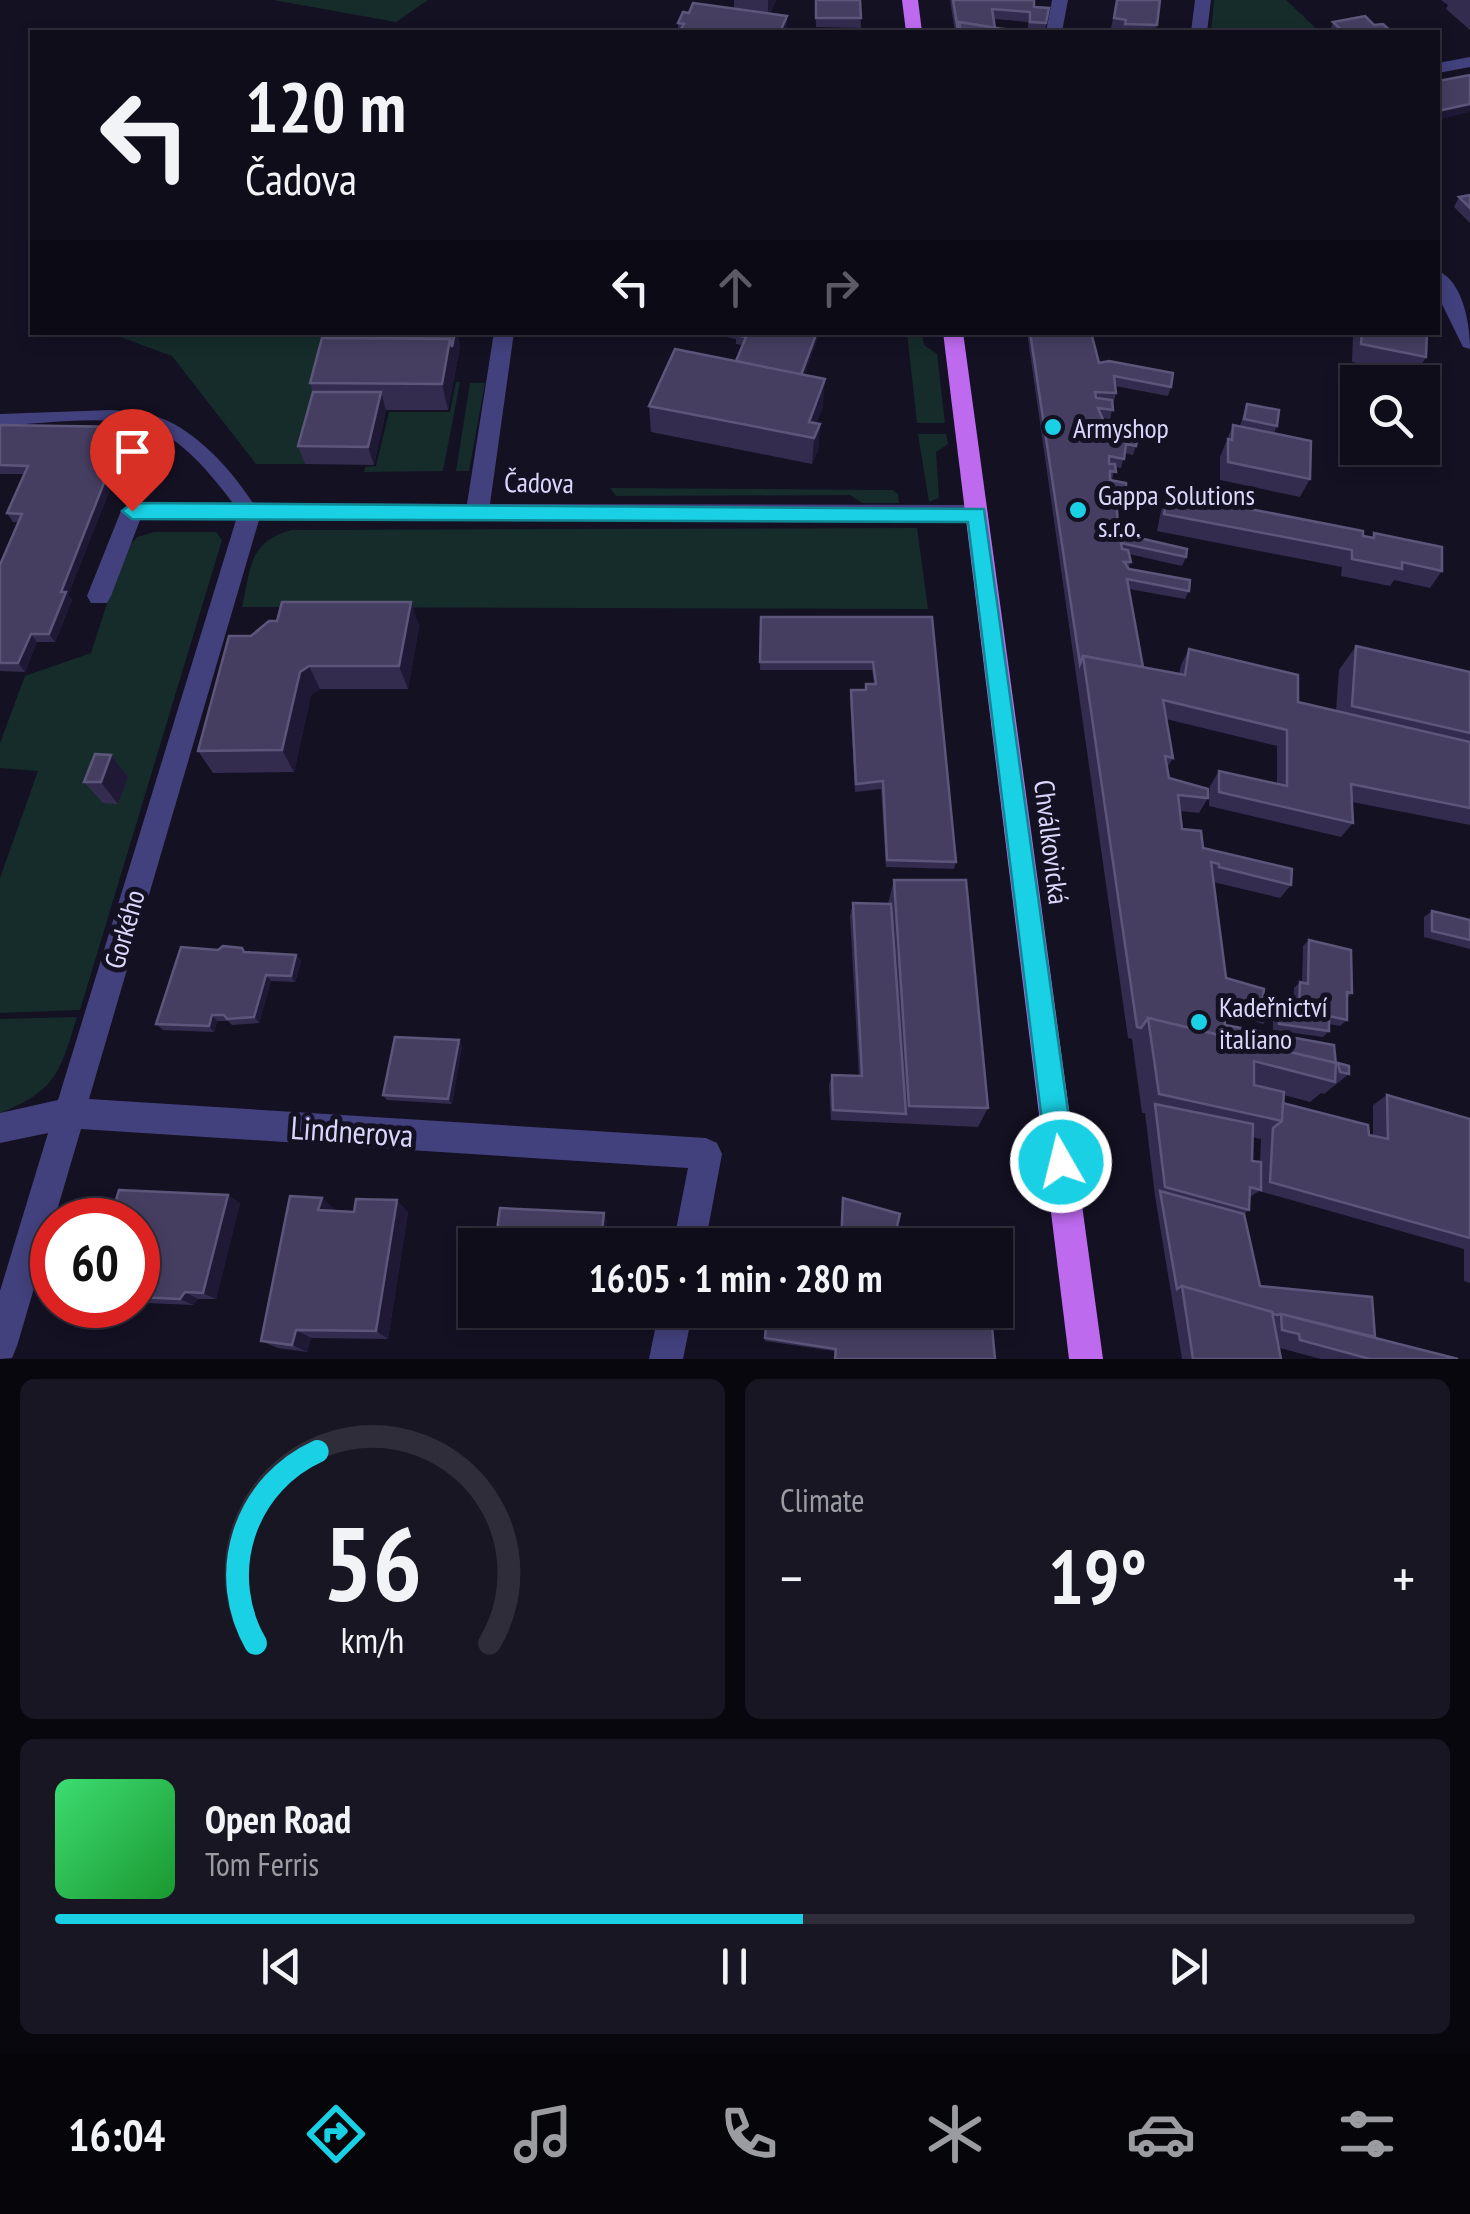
<!DOCTYPE html>
<meta charset="utf-8">
<style>
body{margin:0;font-family:"PT Sans Narrow",sans-serif;background:#181623;color:#f1f3f6;height:100vh;display:flex;flex-direction:column;font-size:38px;white-space:nowrap}
*{box-sizing:border-box;margin:0}
p{font-size:32px;color:#9b9ca2}
.icon{flex:none;width:55px;height:55px;fill:none;stroke:currentColor;stroke-width:2;stroke-linecap:round;stroke-linejoin:round}
.map{position:relative;height:1359px;overflow:hidden}
.details{display:flex;flex-direction:column;gap:20px;padding:20px;background:#08070e;flex:1}
.details>*{flex:none}
.banner{position:absolute;left:30px;top:30px;width:1410px;height:305px;border-radius:0px;box-shadow:0 5px 15px #0003,0 0 0 2px #2f2d39;background:#0f0d1a;color:#f1f3f6;overflow:hidden}
.controls{position:absolute;left:1340px;top:365px;display:grid;gap:20px}
.controls a{display:grid;place-items:center;width:100px;height:100px;border-radius:0px;background:#0f0d1a;box-shadow:0 5px 15px #0003,0 0 0 2px #2f2d39;font-size:50px}
.speed{position:absolute;left:30px;top:1198px;display:flex;gap:20px;font-size:50px;font-weight:700;text-align:center}
.speed>*{display:grid;place-content:center;width:130px;height:130px;border-radius:50%;background:#0f0d1a;box-shadow:0 5px 15px #0003,0 0 0 2px #2f2d39;line-height:1}
.speed .limit{border:15px solid #d22;background:#fff;color:#111}
.pin{position:absolute;display:grid;place-items:center;width:85px;height:85px;color:#fff;margin:-102px -42px;border-radius:50% 50% 50% 0;rotate:-45deg;box-shadow:0 0 10px #0007}
.pin .icon{rotate:45deg}
.me{position:absolute;width:110px;margin:-55px;rotate:352deg;stroke-linejoin:round;filter:drop-shadow(0 0 8px #0008)}
.turn{display:flex;align-items:center;gap:35px;height:210px;padding:0 50px;font-size:45px}
.turn .icon{width:130px;height:130px;stroke-width:2.5}
.turn b{display:block;font-size:70px;line-height:85px}
.lanes{display:flex;align-items:center;height:95px;padding:0 50px;background:#0003;justify-content:center;gap:50px;direction:ltr}
.lanes .off{opacity:.35}
.big{font-size:75px;font-weight:600;line-height:1.1}
.details .widget{flex:1;display:flex;flex-direction:column;justify-content:center;gap:15px;min-width:0;padding:0 35px;border-radius:15px;background:#181623}
.details .dial{align-items:center;gap:0}
.dial svg{height:260px;overflow:visible;fill:none;stroke:#2f2d39;stroke-width:7;stroke-linecap:round;text-anchor:middle}
.dial text{fill:#f1f3f6;stroke:none}
.song{display:flex;align-items:center;gap:30px}
.cover{width:120px;height:120px;border-radius:15px;background:linear-gradient(135deg,hsl(140 70% 55%),hsl(130 70% 35%))}
.played{height:10px;border-radius:5px;background:linear-gradient(90deg,#19d0e4 55%,#2f2d39 55%)}
.keys{display:flex;justify-content:space-around;direction:ltr}
.heat{display:flex;justify-content:space-between;align-items:center;font-size:55px;direction:ltr}
.details .tiles{flex:1;display:grid;gap:20px;grid-template-columns:1fr 1fr}
.widget:last-child{grid-column:span 2}
.trip{position:absolute;left:458px;top:1228px;width:555px;height:100px;border-radius:0px;background:#0f0d1a;box-shadow:0 5px 15px #0003,0 0 0 2px #2f2d39;font-weight:600;line-height:100px;text-align:center}
.dock{display:flex;height:160px;justify-content:space-around;align-items:center;background:#06050a;color:#9b9ca2}
.dock .icon{width:70px;height:70px}
.dock .current{color:#19d0e4}
.dock b{font-size:45px;color:#f1f3f6}
.map>svg:first-child{display:block}
</style>
<div class="map">
<svg width="1470" height="1359" viewBox="0 0 1470 1359">
<rect width="100%" height="100%" fill="#141123"/>
<g fill="#152c2b">
<polygon points="273,0 428,0 396,22"/>
<polygon points="1214,0 1286,0 1320,32 1211,32"/>
<polygon points="340,333 305,464 256,464 172,356 112,334"/>
<polygon points="907,333 922,333 924,345 937,354 945,423 917,423"/>
<polygon points="456,382 460,382 443,471 364,472 365,467 376,466 389,412 450,412"/>
<polygon points="470,383 485,383 469,471 456,471"/>
<polygon points="918,434 946,434 948,444 936,452 939,498 929,502"/>
<polygon points="610,488 892,490 898,494 899,503 862,503 850,495 616,496"/>
<path d="M917,528L928,609L242,607C251,569 248,542 291,530Z"/>
<polygon points="154,532 216,532 222,540 80,1010 0,1013 0,878 38,771 0,768 0,743 25,676 91,653 124,552 137,537"/>
<path d="M77,1017C60,1071 57,1091 0,1113V1019Z"/>
</g>
<g fill="none" stroke-linecap="round" stroke-linejoin="round">
<path fill="#43417d" fill-rule="evenodd" d="M112,410C127,411 143,412 158,417C199,431 238,477 259,513L256,518H244C222,488 196,453 163,433C124,411 44,424 0,426V414Z"/>
<g fill="#43417d" fill-rule="evenodd">
<polygon points="1052,0 1068,0 1062,32 1046,32"/>
<polygon points="1195,0 1211,0 1207,32 1191,32"/>
<polygon points="1470,57 1470,67 1438,73 1438,63"/>
<path d="M1438,271C1463,281 1470,325 1470,349L1463,347L1438,296Z"/>
<polygon points="494,332 514,332 490,504 977,505 988,514 977,523 259,520 89,1099 706,1138 717,1143 722,1154 705,1245 673,1245 688,1168 81,1129 17,1346 12,1358 0,1359 0,1291 48,1133 0,1143 0,1113 58,1100 236,520 140,520 111,596 107,603 91,603 87,596 121,511 132,502 467,504"/>
<polygon points="659,1310 693,1310 683,1359 649,1359"/>
</g>
<g fill="#bd6aef" fill-rule="evenodd">
<polygon points="902,0 918,0 922,32 906,32"/>
<polygon points="943,332 963,332 1103,1359 1069,1359"/>
</g>
</g>
<g fill="#332c4f" fill-rule="evenodd">
<polygon points="734,0 776,0 770,14 787,16 787,32 678,32 678,23 689,13 734,9"/>
<polygon points="815,0 860,0 861,28 816,27"/>
<path d="M950,0H1034V7L1049,8L1045,32H955ZM994,19L1028,22V31L995,28Z"/>
<polygon points="1117,0 1157,25 1154,32 1123,32 1123,29 1111,28"/>
<polygon points="1441,0 1470,0 1470,30 1446,9 1448,5"/>
<polygon points="1333,22 1374,25 1392,32 1330,32"/>
<polygon points="1470,195 1470,223 1454,207 1459,197"/>
<polygon points="329,332 457,332 460,346 448,410 386,410 374,465 305,464 298,446 313,392 310,383"/>
<polygon points="704,332 820,332 804,375 823,406 816,424 820,424 818,451 812,464 651,432 649,406 736,361 742,345 736,344 736,339"/>
<path d="M1027,332H1091L1099,363L1171,387L1168,396L1115,386L1116,393L1110,419L1102,418L1107,429L1105,435L1136,446L1133,455L1125,453L1121,468L1115,467L1112,480L1126,491L1131,502L1128,510L1117,509L1118,524L1135,537L1186,557L1182,566L1129,554L1131,562L1128,568L1189,591L1185,599L1129,589L1143,667L1179,674L1181,665L1189,649L1298,702L1336,711L1339,670L1356,646L1470,672V825L1352,802L1353,823L1341,837L1209,806L1210,786L1219,771L1277,784V746L1166,719L1173,758L1167,768L1169,778L1208,798L1199,813L1180,811L1182,829L1203,848L1291,885L1280,898L1213,882L1226,978L1263,997L1274,1008L1279,1004L1293,1008L1294,988L1300,982L1302,983L1303,946L1309,940L1352,993L1347,998V1020L1340,1026L1329,1024V1031L1323,1037L1273,1030V1014L1263,1024L1224,1012L1225,1025L1336,1065L1338,1063L1349,1074L1324,1094L1321,1093L1310,1102L1284,1095L1283,1103L1373,1136V1105L1387,1095L1470,1119V1283L1464,1281V1249L1259,1191L1250,1197L1249,1210L1244,1214L1260,1286L1375,1337L1458,1359H1321L1280,1348L1279,1342L1278,1341L1281,1359H1182L1155,1196L1145,1113H1142L1132,1039L1128,1038ZM1252,1137L1260,1139L1261,1138L1260,1162L1252,1161Z"/>
<polygon points="1355,332 1427,332 1426,357 1416,375 1352,362 1353,336"/>
<polygon points="1247,404 1277,426 1274,433 1310,479 1300,497 1220,480 1220,457 1233,425 1240,426"/>
<polygon points="0,425 126,427 131,436 68,595 72,600 55,642 37,642 25,672 0,671 0,565 19,522 13,522 7,513 24,474 0,474"/>
<polygon points="1168,493 1372,538 1374,533 1442,571 1430,588 1394,580 1390,586 1341,576 1342,567 1157,531 1161,511"/>
<polygon points="411,602 419,626 408,689 320,689 311,695 294,772 213,773 198,751 251,636"/>
<polygon points="761,617 932,617 956,862 954,869 886,867 881,789 855,792 850,698 851,690 865,690 866,684 874,684 872,670 760,670"/>
<polygon points="111,755 128,777 118,804 103,803 84,782"/>
<polygon points="894,880 988,1108 978,1127 831,1120 829,1085 832,1075 859,1076 850,916 853,903 888,904"/>
<polygon points="1432,911 1470,920 1470,949 1424,937 1424,917"/>
<polygon points="242,948 245,952 296,955 301,961 295,982 271,981 259,1023 232,1025 228,1021 217,1021 214,1032 163,1030 156,1024 218,950"/>
<polygon points="459,1040 462,1046 452,1104 387,1100 383,1095"/>
<polygon points="240,1203 216,1299 198,1299 193,1305 147,1303 138,1299 138,1279 140,1269 138,1269 138,1220"/>
<polygon points="336,1210 354,1212 408,1212 388,1339 311,1338 307,1352 278,1348 261,1341"/>
<polygon points="599,1310 598,1328 549,1325 544,1319"/>
<polygon points="838,1310 924,1310 923,1312 995,1359 834,1359 834,1351 765,1341 767,1312 837,1324"/>
</g>
<g fill="#1f1936">
<polygon points="768,0 776,0 768,19"/>
<polygon points="787,16 787,32 780,32"/>
<polygon points="1470,104 1470,112 1438,120 1438,111"/>
<polygon points="455,332 457,332 460,346 448,410 442,384 450,339"/>
<polygon points="817,332 820,332 795,400 795,390"/>
<polygon points="825,379 823,406 811,437 809,422"/>
<polygon points="381,392 386,410 374,465 368,447"/>
<polygon points="820,424 818,451 812,464 814,438"/>
<polygon points="126,427 131,436 68,595 72,600 55,642 49,634 61,592"/>
<polygon points="411,602 419,626 408,689 399,666"/>
<polygon points="31,634 37,642 25,672 18,663"/>
<polygon points="309,666 320,689 311,695 294,772 282,750 300,672"/>
<polygon points="111,755 128,777 118,804 101,782"/>
<polygon points="296,955 301,961 295,982 291,976"/>
<polygon points="266,975 271,981 259,1023 254,1017"/>
<polygon points="212,1015 217,1021 214,1032 209,1026"/>
<polygon points="459,1040 462,1046 452,1104 448,1099"/>
<polygon points="228,1195 240,1203 216,1299 203,1293"/>
<polygon points="322,1198 336,1210 332,1222 318,1210"/>
<polygon points="397,1200 408,1212 388,1339 376,1331"/>
<polygon points="604,1213 607,1221 605,1237 602,1230"/>
<polygon points="185,1292 198,1299 193,1305 180,1299"/>
<polygon points="596,1310 599,1310 598,1328 594,1323"/>
<polygon points="296,1330 311,1338 307,1352 292,1345"/>
</g>
<g fill="#453e61" stroke="#5c567a" stroke-width="2.5">
<polygon points="816,0 860,0 861,18 816,18"/>
<polygon points="953,0 1034,0 1034,7 1049,8 1046,23 1030,22 1030,12 992,9 995,28 959,22 958,31"/>
<polygon points="1117,0 1160,0 1157,25 1125,24 1126,20 1114,18"/>
<polygon points="693,3 787,16 780,32 679,32 684,24 678,23 683,12 689,13"/>
<polygon points="1365,16 1374,25 1383,24 1392,32 1343,32 1333,22"/>
<polygon points="959,22 1003,29 1003,32 961,32"/>
<polygon points="1003,29 1031,31 1031,32 1003,32"/>
<polygon points="1470,75 1470,104 1438,111 1438,81"/>
<polygon points="1470,195 1470,208 1459,197"/>
<polygon points="329,332 455,332 452,347 450,339 327,338"/>
<polygon points="737,332 817,332 801,375 736,361 746,337 736,335"/>
<polygon points="1030,332 1091,332 1099,363 1109,361 1173,373 1171,387 1114,376 1116,393 1095,392 1096,398 1112,400 1113,410 1098,408 1107,429 1102,429 1102,435 1137,441 1136,446 1126,444 1124,459 1109,456 1109,464 1115,464 1116,472 1110,471 1110,480 1126,483 1126,491 1130,493 1131,502 1116,499 1118,524 1133,527 1135,537 1187,549 1186,557 1121,543 1122,549 1128,550 1131,562 1124,562 1129,569 1190,580 1189,591 1127,579 1143,667 1083,656 1080,664"/>
<polygon points="1362,332 1427,332 1426,357 1361,344"/>
<polygon points="322,338 450,339 442,384 310,383"/>
<polygon points="675,349 825,379 809,422 820,424 814,438 649,406"/>
<polygon points="313,392 381,392 368,447 298,446"/>
<polygon points="1247,404 1279,410 1277,426 1244,419"/>
<polygon points="0,425 126,427 61,592 66,592 49,634 31,634 18,663 0,663 0,565 22,514 7,513 28,466 0,465"/>
<polygon points="1233,425 1311,441 1310,479 1228,462 1228,439 1232,440"/>
<polygon points="1168,493 1363,531 1363,536 1374,538 1374,533 1442,547 1442,571 1402,562 1402,569 1352,559 1352,550 1164,514"/>
<polygon points="282,602 411,602 399,666 309,666 300,672 282,750 198,751 229,636 251,636 269,621 277,621"/>
<polygon points="761,617 932,617 956,862 887,860 883,781 856,784 851,690 866,690 866,684 876,684 873,662 760,662"/>
<polygon points="1356,646 1470,672 1470,733 1352,706"/>
<polygon points="1189,649 1298,675 1298,702 1470,742 1470,808 1351,784 1353,823 1219,792 1219,771 1287,786 1287,730 1163,700 1173,758 1165,756 1169,778 1208,789 1208,798 1178,795 1182,829 1201,831 1203,848 1292,869 1291,885 1219,867 1219,864 1211,862 1226,978 1264,989 1263,997 1274,1000 1274,1012 1224,997 1225,1025 1334,1045 1336,1065 1336,1063 1148,1018 1141,1028 1137,1027 1083,656 1185,675"/>
<polygon points="95,754 111,755 101,782 84,782"/>
<polygon points="894,880 966,880 988,1108 909,1106"/>
<polygon points="853,903 891,904 906,1114 833,1110 832,1075 862,1076"/>
<polygon points="1432,911 1470,920 1470,940 1432,931"/>
<polygon points="1309,940 1351,950 1352,993 1347,992 1347,1020 1329,1016 1329,1031 1279,1024 1279,1004 1299,1009 1300,982 1308,984"/>
<polygon points="223,946 242,948 244,952 296,955 291,976 266,975 254,1017 227,1019 224,1015 212,1015 209,1026 156,1024 181,947 218,950"/>
<polygon points="1148,1018 1336,1063 1335,1082 1254,1061 1254,1085 1284,1092 1282,1121 1159,1094"/>
<polygon points="395,1037 459,1040 448,1099 383,1095"/>
<polygon points="1338,1063 1349,1066 1349,1074 1340,1072"/>
<polygon points="1387,1095 1470,1119 1470,1238 1270,1182 1273,1128 1282,1121 1283,1103 1368,1125 1369,1135 1388,1139"/>
<polygon points="1155,1104 1253,1124 1252,1161 1261,1162 1261,1190 1250,1187 1249,1210 1165,1187"/>
<polygon points="119,1190 228,1195 203,1293 185,1292 180,1299 138,1297 138,1279 142,1263 138,1263 138,1220 110,1220"/>
<polygon points="1160,1191 1244,1214 1260,1286 1372,1297 1375,1337 1281,1314 1277,1315 1273,1314 1272,1312 1182,1286 1177,1289"/>
<polygon points="290,1196 322,1198 318,1210 354,1212 356,1199 397,1200 376,1331 296,1330 292,1345 261,1341"/>
<polygon points="843,1198 900,1214 894,1239 910,1245 841,1245"/>
<polygon points="500,1208 604,1213 602,1230 643,1229 642,1245 495,1245"/>
<polygon points="1182,1286 1272,1312 1281,1359 1193,1359"/>
<polygon points="546,1310 596,1310 594,1323 544,1319"/>
<polygon points="839,1310 924,1310 923,1312 991,1316 995,1359 835,1359 836,1349 765,1338 767,1312 838,1324"/>
<polygon points="1281,1314 1458,1359 1370,1359 1300,1340 1299,1334 1282,1330"/>
</g>
<polygon fill="#19d0e4" stroke="#108794" stroke-width="2.5" points="132,503 984,509 1075,1162 1071,1172 1061,1176 1051,1172 1047,1162 968,522 132,519 122,511"/>
<g fill="#19d0e4" stroke="#141123" stroke-width="4">
<circle cx="1053" cy="427" r="10"/>
<circle cx="1078" cy="510" r="10"/>
<circle cx="1199" cy="1022" r="10"/>
</g>
<g text-anchor="middle" dominant-baseline="central" stroke-width="10" stroke-linejoin="round" paint-order="stroke">
<g font-size="28" fill="#dbd7fb" stroke="#141123" text-anchor="start">
<text x="1073" y="427">Armyshop</text>
<text x="1098" y="494">Gappa Solutions<tspan x="1098" dy="32">s.r.o.</tspan></text>
<text x="1219" y="1006">Kadeřnictví<tspan x="1219" dy="32">italiano</tspan></text>
</g>
<g font-size="28" fill="#dbd7fb" stroke="#141123">
<text transform="translate(539 482) rotate(1)">Čadova</text>
<text transform="translate(1052 842) rotate(83)">Chválkovická</text>
<text transform="translate(124 929) rotate(-74)">Gorkého</text>
</g>
<g font-size="32" fill="#dbd7fb" stroke="#141123">
<text transform="translate(352 1131) rotate(4)">Lindnerova</text>
</g>
</g>
</svg>
<div class="controls">
<a><svg class="icon" aria-label="search" viewBox="0 0 24 24"><circle cx="10" cy="10" r="6"/><path d="M15 15l6 6"/></svg></a>
</div>
<div class="speed"><div class="limit">60</div></div>
<div class="pin" style="left:132px;top:511px;background:#d93025"><svg class="icon" aria-label="arrive" viewBox="0 0 24 24"><path d="M6 21V4h12l-3 4 3 4H6"/></svg></div>
<svg class="me" style="left:1061px;top:1162px" viewBox="-20 -20 40 40"><circle r="17" fill="#19d0e4" stroke="#fff" stroke-width="3"/><path d="M0-11L8 9 0 5-8 9z" fill="#fff"/></svg>
<div class="trip">16:05 · 1 min · 280 m</div>
<div class="banner">
<div class="turn"><svg class="icon" aria-label="left" viewBox="0 0 24 24"><path d="M17 20v-9H6M10 6l-5 5 5 5"/></svg><div><b>120 m</b>Čadova</div></div>
<div class="lanes"><svg class="icon" aria-label="left" viewBox="0 0 24 24"><path d="M17 20v-9H6M10 6l-5 5 5 5"/></svg><svg class="icon off" aria-label="ahead" viewBox="0 0 24 24"><path d="M12 20V5M6 11l6-6 6 6"/></svg><svg class="icon off" aria-label="right" viewBox="0 0 24 24"><path d="M7 20v-9h11M14 6l5 5-5 5"/></svg></div>
</div>
</div>
<section class="details">
<div class="tiles">
<div class="widget dial"><svg viewBox="0 0 100 80">
<path d="M14 69A42 42 0 1 1 86 69"/>
<path d="M14 69A42 42 0 0 1 33 10" stroke="#19d0e4"/>
<text x="50" y="56" font-size="32" font-weight="700">56</text>
<text x="50" y="72" font-size="11">km/h</text>
</svg></div>
<div class="widget"><p>Climate</p>
<div class="heat"><a>−</a><b class="big">19°</b><a>+</a></div>
</div>
<div class="widget">
<div class="song"><i class="cover"></i><div><b>Open Road</b><p>Tom Ferris</p></div></div>
<div class="played"></div>
<div class="keys"><svg class="icon" aria-label="previous" viewBox="0 0 24 24"><path d="M18 5L8 12l10 7zM5 5v14"/></svg><svg class="icon" aria-label="pause" viewBox="0 0 24 24"><path d="M8 5v14M16 5v14"/></svg><svg class="icon" aria-label="next" viewBox="0 0 24 24"><path d="M6 5l10 7-10 7zM19 5v14"/></svg></div>
</div>
</div>
</section>
<nav class="dock">
<b>16:04</b>
<svg class="icon current" aria-label="directions" viewBox="0 0 24 24"><path d="M12 3l9 9-9 9-9-9zM9 14v-3h6M13 9l2 2-2 2"/></svg>
<svg class="icon" aria-label="music" viewBox="0 0 24 24"><path d="M9 18V5l10-2v13"/><circle cx="6" cy="18" r="3"/><circle cx="16" cy="16" r="3"/></svg>
<svg class="icon" aria-label="phone" viewBox="0 0 24 24"><path d="M5 4h4l2 5-3 2q2 4 5 5l2-3 5 2v4C11 20 4 13 5 4z"/></svg>
<svg class="icon" aria-label="climate" viewBox="0 0 24 24"><path d="M12 3v18M4 7l16 10M4 17L20 7"/></svg>
<svg class="icon" aria-label="car" viewBox="0 0 24 24"><path d="M5 17H2v-5l4-1 3-4h7l3 4 3 1v5h-3M9 17h6M6 11h13"/><circle cx="7" cy="17" r="2"/><circle cx="17" cy="17" r="2"/></svg>
<svg class="icon" aria-label="filters" viewBox="0 0 24 24"><path d="M4 7h16M4 17h16"/><circle cx="9" cy="7" r="2"/><circle cx="15" cy="17" r="2"/></svg>
</nav>
